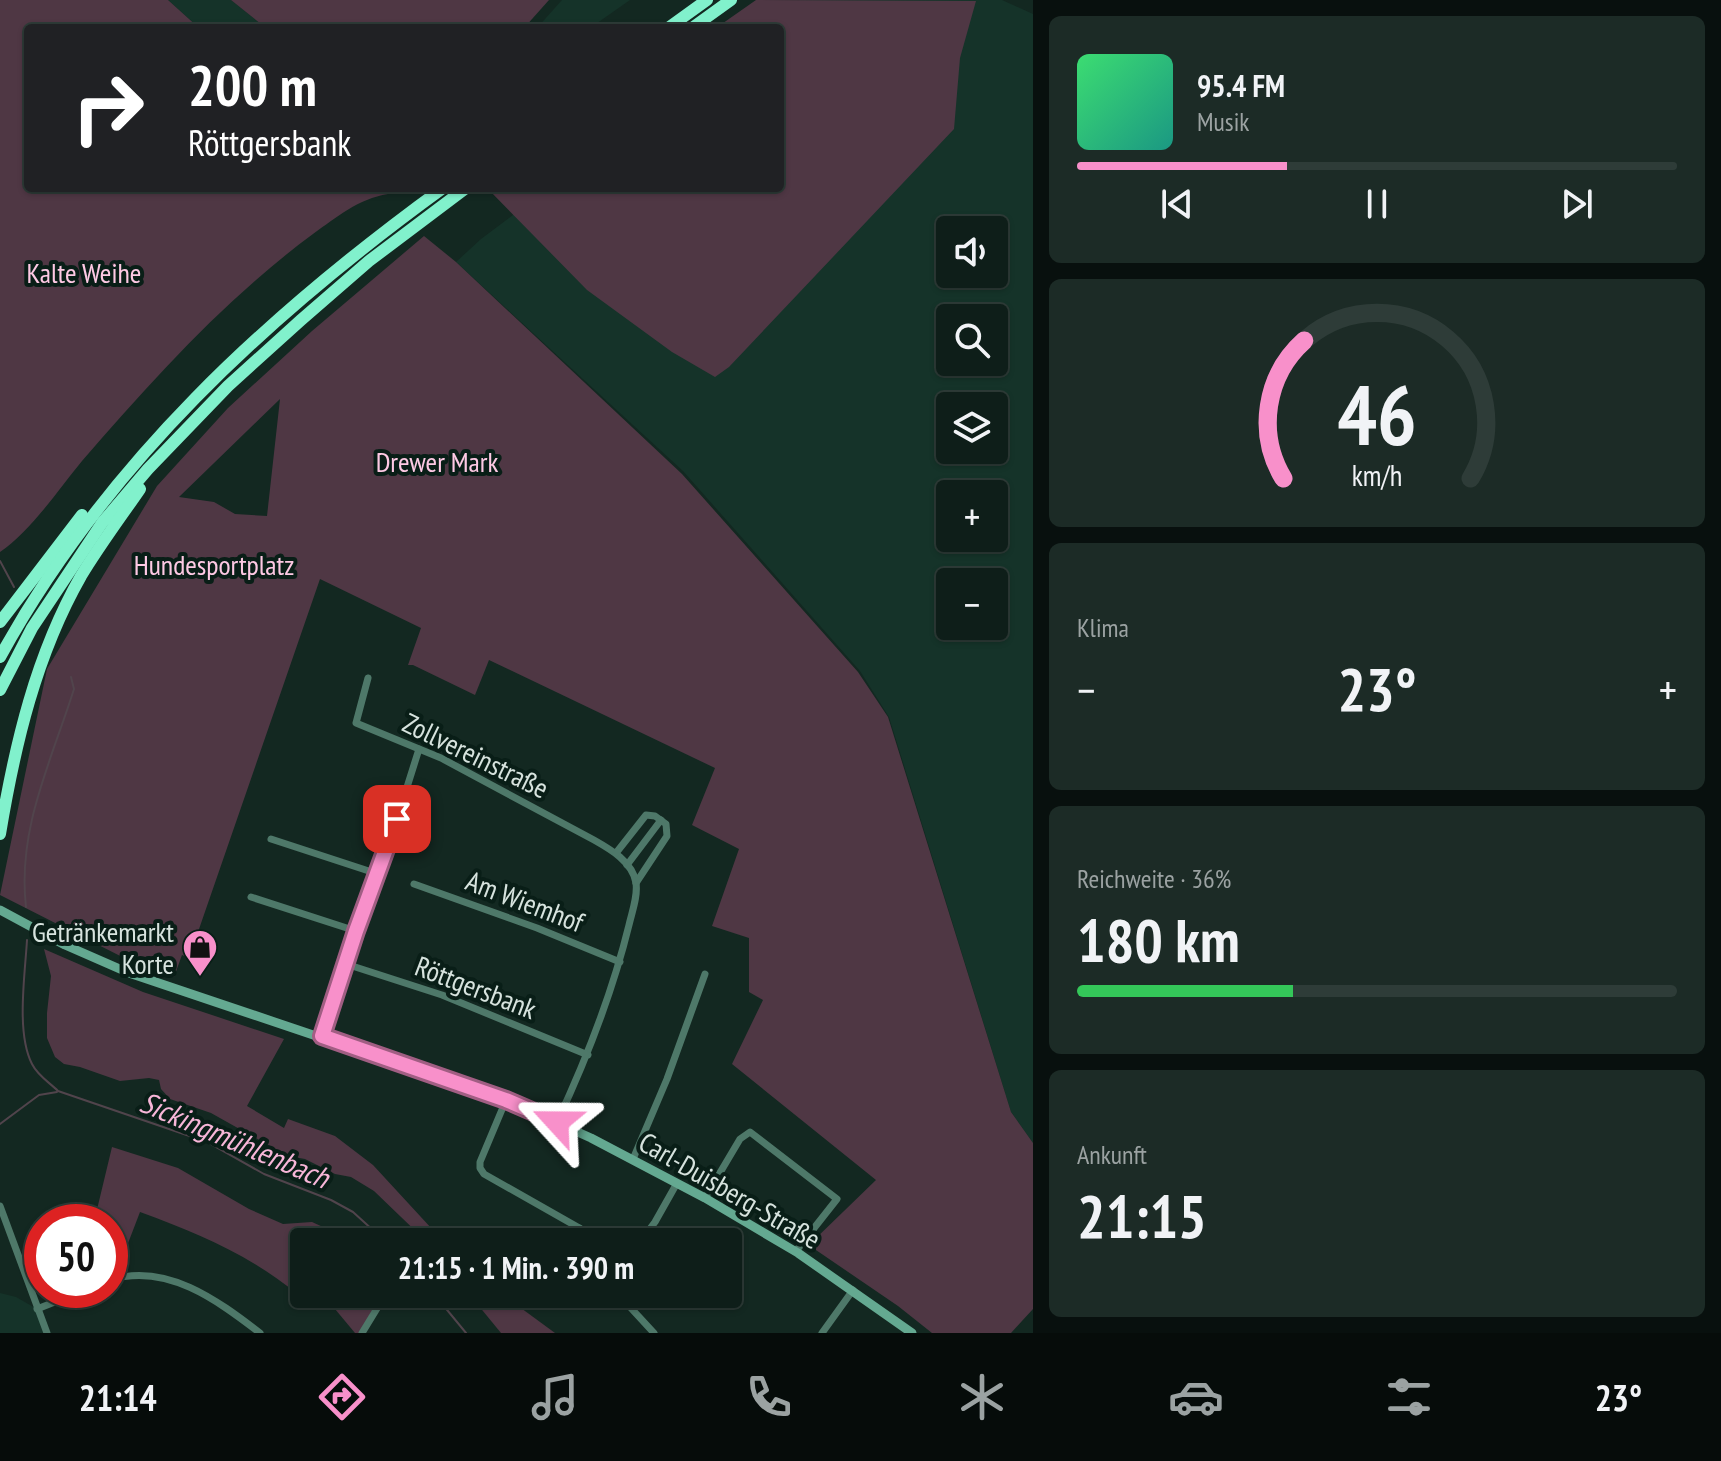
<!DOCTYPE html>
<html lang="de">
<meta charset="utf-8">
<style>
body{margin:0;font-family:"PT Sans Narrow",sans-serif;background:#1c2b26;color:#f1f3f6;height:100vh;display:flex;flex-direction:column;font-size:30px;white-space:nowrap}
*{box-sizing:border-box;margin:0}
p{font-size:26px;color:#9ba2a2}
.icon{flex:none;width:44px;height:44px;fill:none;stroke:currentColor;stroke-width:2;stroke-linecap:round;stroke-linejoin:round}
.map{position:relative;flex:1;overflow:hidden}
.sheet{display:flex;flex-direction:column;gap:16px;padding:16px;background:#08100e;width:688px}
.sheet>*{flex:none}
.guide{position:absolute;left:24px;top:24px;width:760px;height:168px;border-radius:8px;box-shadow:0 2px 6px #0004,0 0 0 2px #2e3c38;background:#202124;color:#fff;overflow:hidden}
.tools{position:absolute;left:936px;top:216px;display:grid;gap:16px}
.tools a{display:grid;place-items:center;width:72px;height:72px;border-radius:8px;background:#0e1e19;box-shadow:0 2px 6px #0004,0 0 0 2px #2e3c38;font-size:40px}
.speed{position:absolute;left:24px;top:1204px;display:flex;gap:16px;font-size:40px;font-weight:700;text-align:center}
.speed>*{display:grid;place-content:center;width:104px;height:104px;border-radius:50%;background:#0e1e19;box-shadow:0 2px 6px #0004,0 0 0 2px #2e3c38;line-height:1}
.speed .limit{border:12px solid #d22;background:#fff;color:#111}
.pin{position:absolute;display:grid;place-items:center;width:68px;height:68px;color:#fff;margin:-34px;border-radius:16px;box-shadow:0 4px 12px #0006}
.me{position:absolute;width:88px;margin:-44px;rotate:294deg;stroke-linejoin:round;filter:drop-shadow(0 0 6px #0008)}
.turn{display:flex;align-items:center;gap:28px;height:168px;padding:0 32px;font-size:36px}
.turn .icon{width:104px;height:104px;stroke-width:2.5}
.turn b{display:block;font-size:56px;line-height:68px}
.big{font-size:60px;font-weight:700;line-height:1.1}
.sheet .widget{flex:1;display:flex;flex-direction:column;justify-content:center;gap:12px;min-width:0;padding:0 28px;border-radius:12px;background:#1c2b26}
.sheet .dial{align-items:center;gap:0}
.dial svg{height:208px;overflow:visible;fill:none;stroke:#2e3c38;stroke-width:7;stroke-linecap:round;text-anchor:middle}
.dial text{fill:#f1f3f6;stroke:none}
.song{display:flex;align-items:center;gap:24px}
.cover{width:96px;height:96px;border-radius:12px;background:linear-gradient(135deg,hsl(140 70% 55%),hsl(170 70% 35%))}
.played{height:8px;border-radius:4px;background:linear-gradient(90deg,#f890ca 35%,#2e3c38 35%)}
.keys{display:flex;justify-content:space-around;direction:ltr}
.heat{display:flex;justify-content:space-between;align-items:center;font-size:44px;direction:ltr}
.charge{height:12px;border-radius:6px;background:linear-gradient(90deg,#34c759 36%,#2e3c38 0)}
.trip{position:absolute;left:290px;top:1228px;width:452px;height:80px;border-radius:8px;background:#0e1e19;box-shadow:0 2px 6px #0004,0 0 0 2px #2e3c38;font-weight:700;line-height:80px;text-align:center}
.tabs{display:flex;height:128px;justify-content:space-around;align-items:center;background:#060c0a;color:#9ba2a2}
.tabs .icon{width:56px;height:56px}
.tabs .current{color:#f890ca}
.tabs b{font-size:36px;color:#f1f3f6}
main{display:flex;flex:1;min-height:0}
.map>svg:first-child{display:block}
</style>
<main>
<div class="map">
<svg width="1033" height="1333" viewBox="0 0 1033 1333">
<rect width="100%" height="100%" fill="#132821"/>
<g fill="#153329" fill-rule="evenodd">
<polygon points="168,0 231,0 266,28 199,28"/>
<polygon points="562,0 630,0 590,28 537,28"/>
<path d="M800,0H1002L1033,14V1143L1011,1112L889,717L860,671L683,471L456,262L481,239L549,188H780V28ZM950,230H994V274H950ZM950,318H994V362H950ZM950,406H994V450H950ZM950,494H994V538H950ZM950,582H994V626H950Z"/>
<polygon points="0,1293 16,1297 37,1309 47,1333 0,1333"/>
</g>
<g fill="#4f3744" fill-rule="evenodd">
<path d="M0,0H168L199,28H28V188H381L388,194C358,199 337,217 313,234C225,299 153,379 82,461C58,490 31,531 0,552Z"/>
<polygon points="231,0 549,0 524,28 266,28"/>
<polygon points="756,0 976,1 960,58 954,129 729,367 715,377 672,352 587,290 489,190 492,188 780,188 780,28 716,28"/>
<path d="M424,236L456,262L682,474L858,672L888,717L1011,1112L1033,1143V1309L1011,1333H932L898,1306L813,1248L812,1242L876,1180L732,1064L763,1000L749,992V938L712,926L739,849L692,825L715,768L489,660L475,695L413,665H408L421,628L320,579L189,958L182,955L174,977L136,964L0,895L47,669L157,486L228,408L312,331ZM280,399L267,516L235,514L214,502L179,497Z"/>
<polygon points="44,949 143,992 284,1039 247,1106 284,1128 288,1119 335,1136 373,1165 444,1242 427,1242 374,1191 351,1177 335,1174 305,1159 288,1156 211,1113 170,1099 161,1089 159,1080 149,1078 120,1081 80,1067 64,1064 55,1057 47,1038 47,1013 51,976"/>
<path d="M112,1147L178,1168L249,1209L283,1224L312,1222L323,1227L339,1242H304V1294H382L359,1333H355L325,1297L312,1307C260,1259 205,1236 140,1212L117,1272L110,1274V1222H94Z"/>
<polygon points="469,1294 502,1294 555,1333 501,1333"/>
</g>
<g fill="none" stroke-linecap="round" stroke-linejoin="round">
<g stroke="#51444c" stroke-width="2">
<polyline points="0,561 14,587"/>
<path d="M26,907C17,829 51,762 74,689L71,677"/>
<path d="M27,940C25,975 16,1033 32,1064C38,1076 49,1082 58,1091L207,1142L264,1174L331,1200L353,1212L386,1242"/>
<polyline points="0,1124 39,1095 57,1092"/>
<polyline points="434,1294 466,1333"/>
</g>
<g stroke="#4e7869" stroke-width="7">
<path d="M368,678L356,723L441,758L594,840C610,849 633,862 636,883C638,896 632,912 629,925C612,994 587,1058 557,1122"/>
<polyline points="271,839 378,874"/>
<polyline points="616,853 646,815 655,816 666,824 667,836 636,883"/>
<polyline points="627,865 661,820"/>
<polyline points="414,884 537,928 620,962"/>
<polyline points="251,897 356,931"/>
<polyline points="346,964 442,995 588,1055"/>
<polyline points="322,1036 356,931 397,819 419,749"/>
<polyline points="506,1100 480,1162 480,1168 484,1174 604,1242"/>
<polyline points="633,1159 667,1079 705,974"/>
<polyline points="705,1198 740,1139 750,1132 837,1199 796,1251"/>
<polyline points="0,1206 47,1333"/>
<polyline points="577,1242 579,1228"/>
<polyline points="640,1242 655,1222 677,1183"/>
<path d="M110,1280C166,1262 217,1300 260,1333"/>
<polyline points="618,1294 654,1333"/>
<polyline points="37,1309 85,1290"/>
<polyline points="362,1333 384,1297"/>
<polyline points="822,1333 853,1290"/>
</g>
<polyline stroke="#64a991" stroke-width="9" points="0,910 65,945 129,973 506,1100 591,1138 705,1198 798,1253 912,1333"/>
<g stroke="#81f1cc" stroke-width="12">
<polyline points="668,28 707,0"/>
<polyline points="692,28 731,0"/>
<polyline points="0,622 82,515"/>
<path d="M0,657C106,464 267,316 443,188"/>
<polyline points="0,690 32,628 102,523 148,469 228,386 301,320 369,261 466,188"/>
<path d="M0,834C15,744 36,655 81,576C99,546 120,518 140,489"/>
</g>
</g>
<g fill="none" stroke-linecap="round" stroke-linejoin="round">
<g stroke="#a15e83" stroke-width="20">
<polyline id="route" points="397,819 356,931 322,1036 506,1100 557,1122"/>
</g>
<use href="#route" stroke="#f890ca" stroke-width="14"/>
</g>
<defs>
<g id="shop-pin" transform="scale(1.8)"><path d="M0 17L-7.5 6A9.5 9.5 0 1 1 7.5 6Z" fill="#f890ca" stroke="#091e17"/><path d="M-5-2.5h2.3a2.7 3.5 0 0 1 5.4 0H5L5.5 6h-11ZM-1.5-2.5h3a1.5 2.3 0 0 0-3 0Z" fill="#111"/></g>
</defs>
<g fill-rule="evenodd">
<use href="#shop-pin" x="200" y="947"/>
</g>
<g text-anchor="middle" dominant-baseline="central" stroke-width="8" stroke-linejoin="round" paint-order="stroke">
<g font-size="28" fill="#fec9e4" stroke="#091e17">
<text x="84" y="272">Kalte Weihe</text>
<text x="437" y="461">Drewer Mark</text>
<text x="214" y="564">Hundesportplatz</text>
</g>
<g font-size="28" fill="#d7e3de" stroke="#091e17">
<text transform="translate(476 755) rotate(26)">Zollvereinstraße</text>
<text transform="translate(525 901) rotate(21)">Am Wiemhof</text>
<text transform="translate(476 987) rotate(21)">Röttgersbank</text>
<text transform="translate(730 1190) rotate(30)">Carl-Duisberg-Straße</text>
</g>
<g font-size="28" fill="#d7e3de" stroke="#091e17" text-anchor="end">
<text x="174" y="931">Getränkemarkt<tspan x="174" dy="32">Korte</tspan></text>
</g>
<g font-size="30" font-style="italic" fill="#f7b6d8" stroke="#091e17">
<text transform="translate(235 1139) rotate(23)">Sickingmühlenbach</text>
</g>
</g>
</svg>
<div class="tools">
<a><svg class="icon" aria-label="sound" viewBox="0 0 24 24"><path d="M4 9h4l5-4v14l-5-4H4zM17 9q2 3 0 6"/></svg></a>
<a><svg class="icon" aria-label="search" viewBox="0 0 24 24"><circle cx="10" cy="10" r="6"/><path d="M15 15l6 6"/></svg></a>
<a><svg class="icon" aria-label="layers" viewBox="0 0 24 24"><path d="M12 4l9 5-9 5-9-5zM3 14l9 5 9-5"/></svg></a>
<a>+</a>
<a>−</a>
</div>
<div class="speed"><div class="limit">50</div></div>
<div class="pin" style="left:397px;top:819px;background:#d93025"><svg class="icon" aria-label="arrive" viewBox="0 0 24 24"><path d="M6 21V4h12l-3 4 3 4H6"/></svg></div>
<svg class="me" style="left:557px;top:1122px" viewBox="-20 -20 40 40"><path d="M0-17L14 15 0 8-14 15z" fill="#f890ca" stroke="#fff" stroke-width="4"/></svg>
<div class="trip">21:15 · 1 Min. · 390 m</div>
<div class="guide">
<div class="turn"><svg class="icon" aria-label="right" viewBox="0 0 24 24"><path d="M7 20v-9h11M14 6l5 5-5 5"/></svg><div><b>200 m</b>Röttgersbank</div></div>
</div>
</div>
<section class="sheet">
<div class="widget">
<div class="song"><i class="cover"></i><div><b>95.4 FM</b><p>Musik</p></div></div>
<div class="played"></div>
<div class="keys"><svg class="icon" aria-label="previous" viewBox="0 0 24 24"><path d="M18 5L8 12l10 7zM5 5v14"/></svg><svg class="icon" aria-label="pause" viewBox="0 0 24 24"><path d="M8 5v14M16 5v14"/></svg><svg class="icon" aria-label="next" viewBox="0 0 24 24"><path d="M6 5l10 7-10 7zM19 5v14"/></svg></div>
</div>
<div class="widget dial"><svg viewBox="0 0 100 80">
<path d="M14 69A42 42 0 1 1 86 69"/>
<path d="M14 69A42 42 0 0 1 22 16" stroke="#f890ca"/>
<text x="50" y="56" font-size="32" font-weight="700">46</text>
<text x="50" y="72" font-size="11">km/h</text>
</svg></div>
<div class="widget"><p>Klima</p>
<div class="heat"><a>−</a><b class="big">23°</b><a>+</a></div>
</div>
<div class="widget"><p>Reichweite · 36%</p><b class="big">180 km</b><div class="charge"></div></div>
<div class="widget"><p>Ankunft</p><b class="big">21:15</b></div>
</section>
</main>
<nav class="tabs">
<b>21:14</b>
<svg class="icon current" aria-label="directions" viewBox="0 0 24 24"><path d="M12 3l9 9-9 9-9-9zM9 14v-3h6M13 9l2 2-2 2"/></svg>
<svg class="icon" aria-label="music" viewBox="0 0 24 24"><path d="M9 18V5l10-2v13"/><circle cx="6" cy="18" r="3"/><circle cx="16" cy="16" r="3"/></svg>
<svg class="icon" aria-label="phone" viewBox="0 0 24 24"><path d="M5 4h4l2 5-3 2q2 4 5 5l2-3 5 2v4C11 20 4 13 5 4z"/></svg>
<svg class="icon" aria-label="climate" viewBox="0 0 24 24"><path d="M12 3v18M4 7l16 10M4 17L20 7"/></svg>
<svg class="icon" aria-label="car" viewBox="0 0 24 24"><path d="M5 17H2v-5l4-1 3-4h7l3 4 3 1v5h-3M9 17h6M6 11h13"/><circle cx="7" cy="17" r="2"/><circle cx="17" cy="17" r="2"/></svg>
<svg class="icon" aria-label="filters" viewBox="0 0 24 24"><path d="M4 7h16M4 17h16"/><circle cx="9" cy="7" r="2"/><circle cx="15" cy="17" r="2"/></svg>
<b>23°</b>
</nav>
